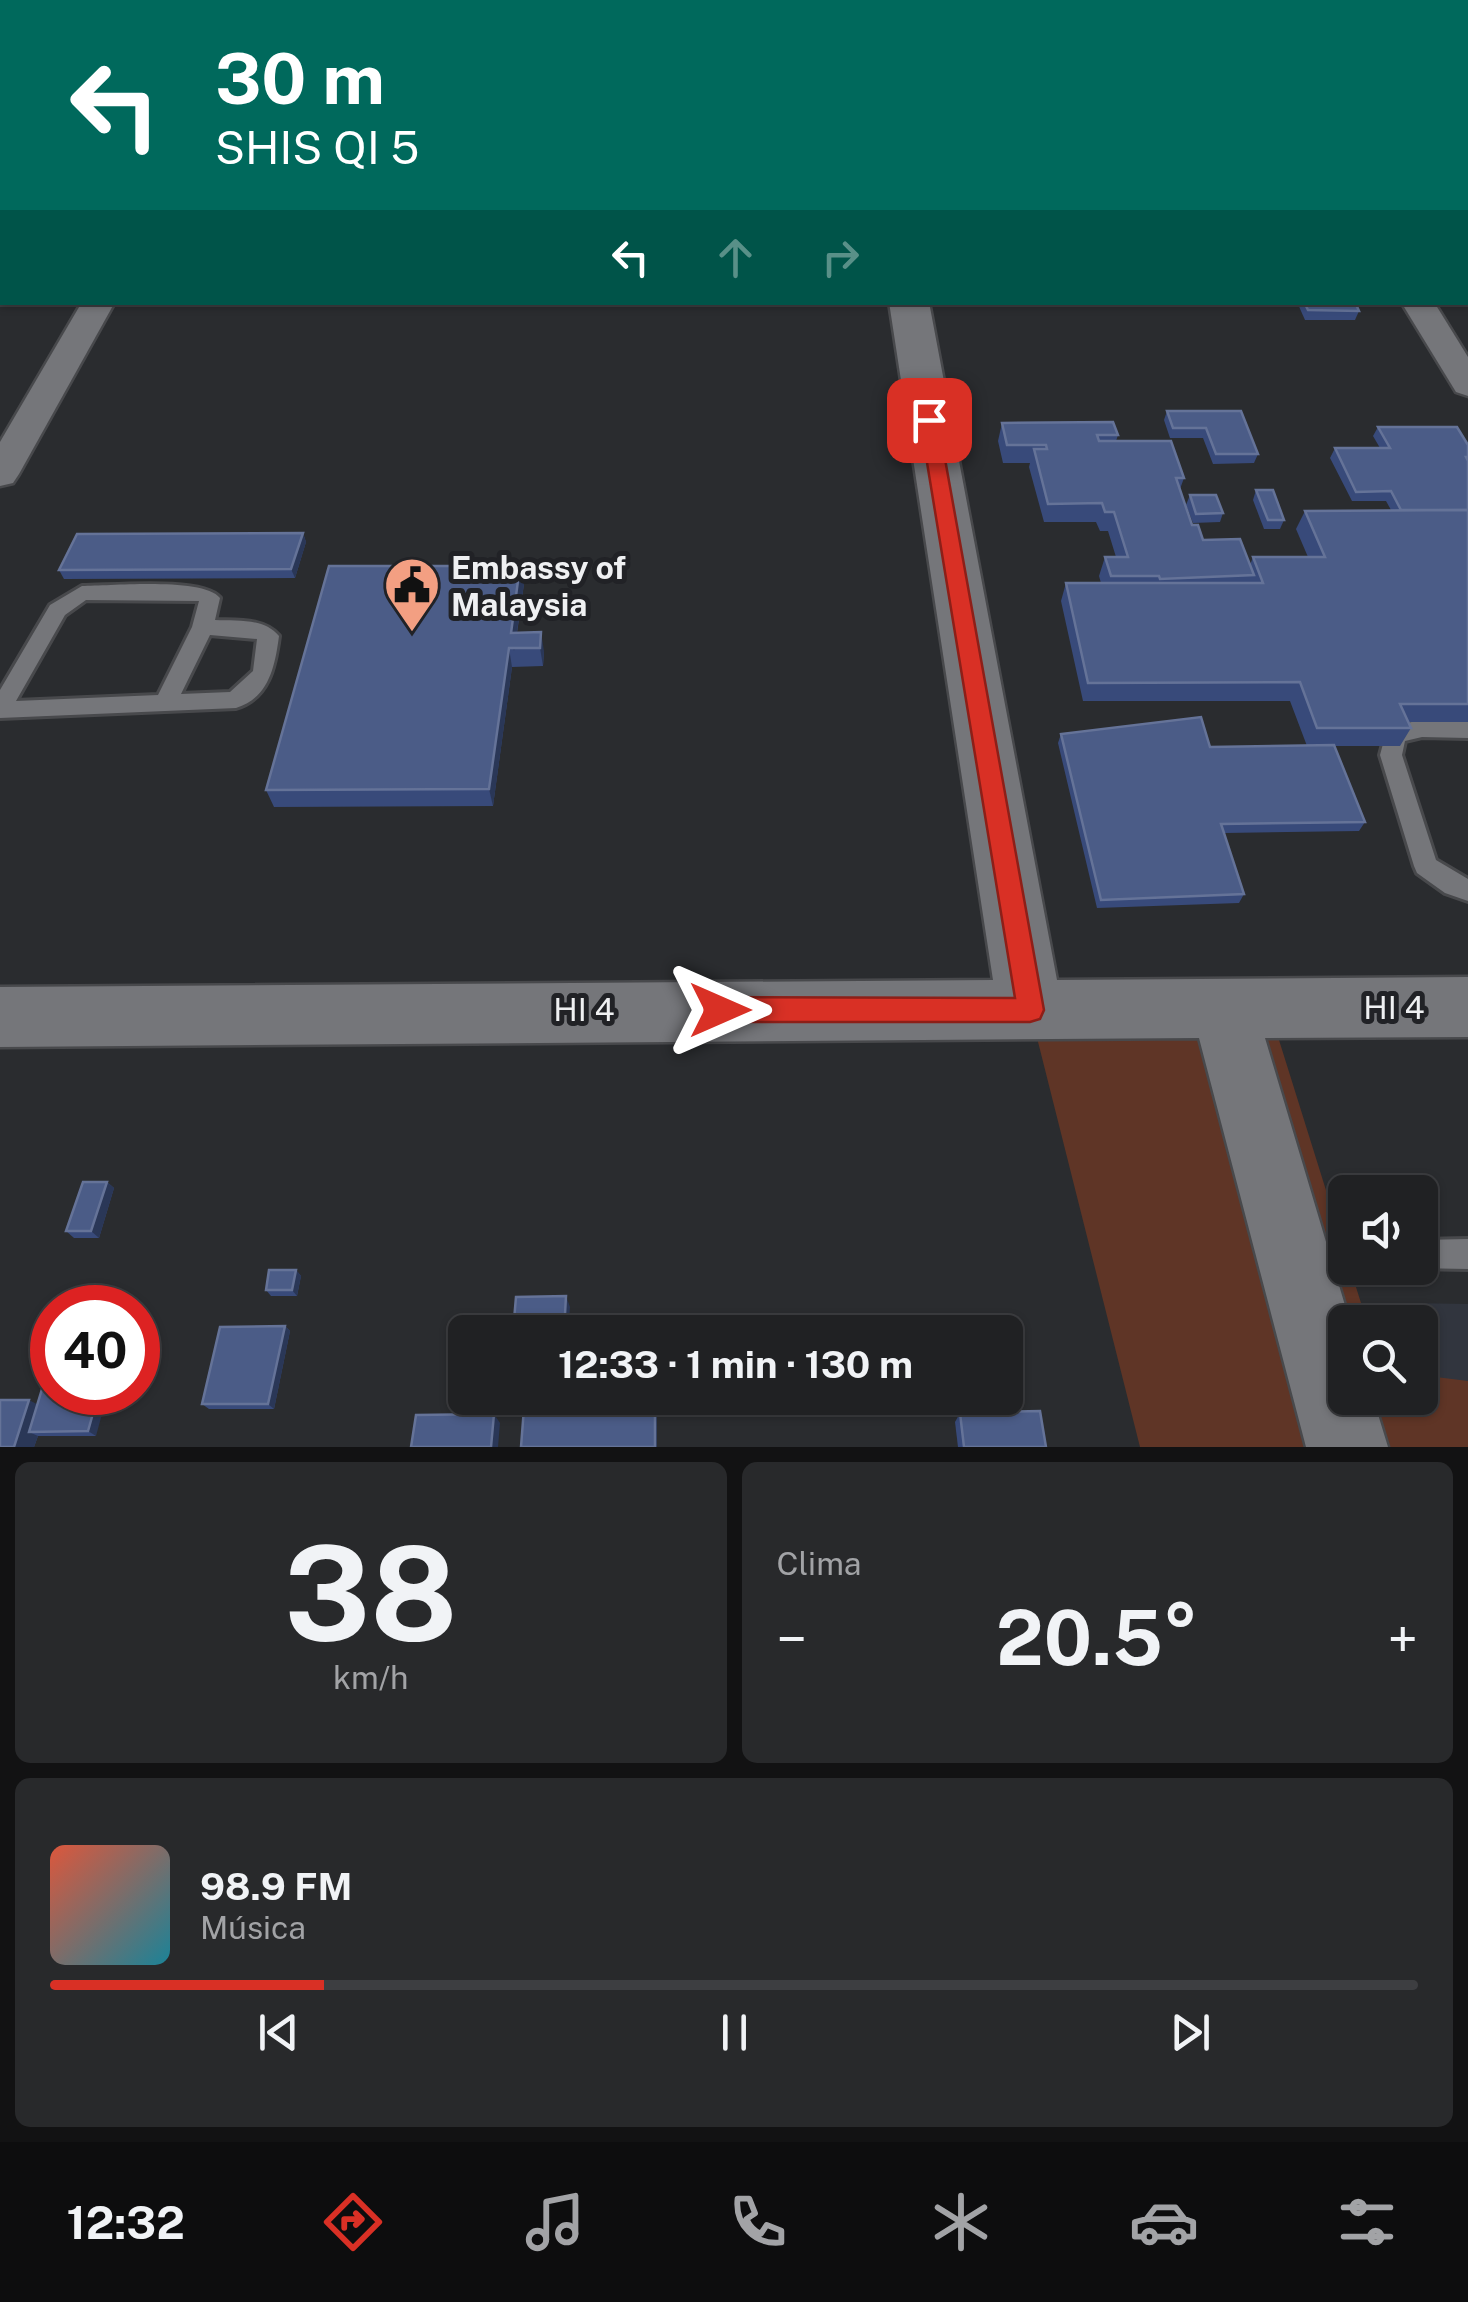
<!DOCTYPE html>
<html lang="pt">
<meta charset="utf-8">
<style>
body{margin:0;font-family:"Public Sans",sans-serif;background:#28292b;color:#f1f3f6;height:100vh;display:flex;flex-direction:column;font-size:38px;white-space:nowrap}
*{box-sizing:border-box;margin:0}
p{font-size:32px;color:#a2a3a6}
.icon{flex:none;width:55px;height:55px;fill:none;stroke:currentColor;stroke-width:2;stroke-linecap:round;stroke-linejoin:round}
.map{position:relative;height:1447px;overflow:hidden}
.panel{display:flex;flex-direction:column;gap:15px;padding:15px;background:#121213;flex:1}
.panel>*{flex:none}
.top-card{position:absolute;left:0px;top:0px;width:1470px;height:305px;box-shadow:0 2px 8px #0004,0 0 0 2px #3d3e41;background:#00695c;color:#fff;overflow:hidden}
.tools{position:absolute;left:1328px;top:1175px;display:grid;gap:20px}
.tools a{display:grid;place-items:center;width:110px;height:110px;border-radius:15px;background:#202123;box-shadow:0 2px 8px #0004,0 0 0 2px #3d3e41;font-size:50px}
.speed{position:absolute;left:30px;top:1285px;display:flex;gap:20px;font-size:50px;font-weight:700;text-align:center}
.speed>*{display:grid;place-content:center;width:130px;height:130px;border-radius:50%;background:#202123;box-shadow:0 2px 8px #0004,0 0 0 2px #3d3e41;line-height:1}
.speed .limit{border:15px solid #d22;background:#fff;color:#111}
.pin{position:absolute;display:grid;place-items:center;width:85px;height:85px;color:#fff;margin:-42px;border-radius:20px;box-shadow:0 5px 15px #0006}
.me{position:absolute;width:110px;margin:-55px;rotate:90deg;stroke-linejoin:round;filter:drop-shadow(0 0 8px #0008)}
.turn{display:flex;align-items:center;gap:35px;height:210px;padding:0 50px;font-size:45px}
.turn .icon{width:130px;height:130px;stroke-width:2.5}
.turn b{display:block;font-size:70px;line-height:85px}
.lanes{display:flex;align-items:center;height:95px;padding:0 50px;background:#0003;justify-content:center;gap:50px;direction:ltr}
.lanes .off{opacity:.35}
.big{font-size:75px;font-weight:700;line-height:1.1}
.panel .tile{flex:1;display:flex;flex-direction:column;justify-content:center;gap:15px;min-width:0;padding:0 35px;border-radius:15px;background:#28292b}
.panel .dial{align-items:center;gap:0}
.dial b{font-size:130px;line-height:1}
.song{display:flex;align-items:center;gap:30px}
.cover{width:120px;height:120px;border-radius:15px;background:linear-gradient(135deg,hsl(10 70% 55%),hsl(190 70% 35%))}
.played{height:10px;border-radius:5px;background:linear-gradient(90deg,#d93025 20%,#3d3e41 20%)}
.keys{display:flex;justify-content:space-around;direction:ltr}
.heat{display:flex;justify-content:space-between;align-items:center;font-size:55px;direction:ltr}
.panel .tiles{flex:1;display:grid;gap:15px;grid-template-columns:1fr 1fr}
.tile:last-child{grid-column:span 2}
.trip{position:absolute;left:448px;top:1315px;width:575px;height:100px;border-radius:15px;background:#202123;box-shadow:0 2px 8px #0004,0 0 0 2px #3d3e41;font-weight:700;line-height:100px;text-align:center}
.tab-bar{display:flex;height:160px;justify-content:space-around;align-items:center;background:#0d0d0e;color:#a2a3a6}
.tab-bar .icon{width:70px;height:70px}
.tab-bar .selected{color:#d93025}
.tab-bar b{font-size:45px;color:#f1f3f6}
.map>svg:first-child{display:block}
</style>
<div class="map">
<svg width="1468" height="1447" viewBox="0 0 1468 1447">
<rect width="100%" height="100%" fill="#2a2c2f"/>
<polygon fill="#31353e" points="1405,1303 1468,1304 1468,1447 1451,1447 1420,1350 1420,1322 1411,1322"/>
<polygon fill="#5f3526" points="1269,1008 1345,1251 1345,1268 1350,1268 1367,1322 1345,1322 1345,1398 1420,1398 1420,1375 1468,1381 1468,1447 1140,1447 1030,1010"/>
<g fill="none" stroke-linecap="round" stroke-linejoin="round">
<g stroke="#48494c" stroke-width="6">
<g id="service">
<path d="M82,586C112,586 203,577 220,598L215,620C237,621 264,618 279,636C275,666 269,698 236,708L0,718V690L50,605ZM86,600L199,601L192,627L158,695L16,701L65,615ZM210,635L257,639L253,671L230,692L181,694Z"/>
<polygon points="1422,719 1468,720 1468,738 1422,737 1405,741 1402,755 1436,860 1468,879 1468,901 1445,893 1417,873 1414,866 1380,755 1387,729"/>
<polygon points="1468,1239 1468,1269 1414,1268 1420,1268 1420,1240"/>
<path d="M1345,1242V1268H1356C1338,1275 1310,1276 1292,1269L1288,1258L1292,1247L1303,1243Z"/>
</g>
</g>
<g stroke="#48494c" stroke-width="5">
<g id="minor">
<rect x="513" y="0" width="24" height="2"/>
<polygon points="82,302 115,302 19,474 13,483 0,486 0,442"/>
<polygon points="1401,302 1434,302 1468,357 1468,396 1456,392"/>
</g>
</g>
<g stroke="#48494c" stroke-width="5">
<g id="tertiary">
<rect x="843" y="0" width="28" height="2"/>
<polygon points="889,302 929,302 1057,980 1468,977 1468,1037 1265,1038 1350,1322 1345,1322 1345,1398 1373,1398 1388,1447 1306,1447 1199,1038 0,1047 0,987 993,980"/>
</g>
</g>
<use href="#service" fill="#75767a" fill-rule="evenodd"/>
<use href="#minor" fill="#75767a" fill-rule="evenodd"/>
<use href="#tertiary" fill="#75767a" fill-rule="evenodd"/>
</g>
<g fill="#384a7a">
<rect x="658" y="0" width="77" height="2"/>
<polygon points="2,88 2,129 0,129 0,91"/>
<polygon points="1297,302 1355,302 1359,311 1355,320 1305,320"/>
<polygon points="1167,411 1258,454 1254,463 1213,464 1203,438 1170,438 1164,420"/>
<polygon points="1002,423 1118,435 1116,441 1184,478 1180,489 1192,525 1203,540 1250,565 1253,557 1308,557 1296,529 1305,511 1391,510 1386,501 1352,501 1330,458 1335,448 1380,448 1373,436 1378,427 1468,445 1468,722 1408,722 1411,728 1400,746 1334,746 1365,822 1359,831 1224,833 1244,894 1239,903 1097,908 1058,743 1061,734 1210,747 1307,746 1290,701 1083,701 1061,601 1066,583 1101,583 1099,576 1105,557 1116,557 1108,531 1100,531 1096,522 1044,522 1029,467 1030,463 1003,463 998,441"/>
<polygon points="1256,490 1284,520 1280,529 1264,529 1253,500"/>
<polygon points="1190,495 1223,513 1220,522 1193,523 1186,505"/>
<polygon points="303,533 306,542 295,578 64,579 59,570"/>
<polygon points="524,584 517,633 544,651 543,666 512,667 493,806 274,807 266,790"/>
<polygon points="107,1182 114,1188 99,1238 74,1238 66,1231"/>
<polygon points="296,1270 301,1276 297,1296 271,1296 266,1290"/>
<polygon points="285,1326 290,1331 274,1409 209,1409 202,1404"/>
<polygon points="52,1356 96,1436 38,1436 34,1447 0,1447 38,1405"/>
<polygon points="507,1398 657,1398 657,1447 521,1447 523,1417 512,1417 506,1407"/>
<polygon points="960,1413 1046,1447 958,1447 955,1422"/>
</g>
<g fill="#2a3757">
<polygon points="303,533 306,542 295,578 291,569"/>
<polygon points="520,566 524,584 514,651 511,633"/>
<polygon points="541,632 544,651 543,666 540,648"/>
<polygon points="509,648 512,667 493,806 489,789"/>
<polygon points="107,1182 114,1188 99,1238 91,1231"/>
<polygon points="296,1270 301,1276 297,1296 292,1290"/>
<polygon points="566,1296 570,1307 568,1332 564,1332"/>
<polygon points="285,1326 290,1331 274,1409 268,1404"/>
<polygon points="99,1392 108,1392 96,1436 88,1431"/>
<polygon points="655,1398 657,1401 657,1447 655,1447"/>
<polygon points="29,1400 46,1409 29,1432 38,1436 34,1447 14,1447"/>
<polygon points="494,1414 500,1423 498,1447 491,1447"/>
</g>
<g fill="#4b5c87" stroke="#657398" stroke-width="2.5">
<polygon points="1013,0 1120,0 1122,2 1014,2"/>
<polygon points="1378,0 1468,0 1468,3 1380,2"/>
<polygon points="2,88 2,104 0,104 0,91"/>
<polygon points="1304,302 1355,302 1359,311 1308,310"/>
<polygon points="1167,411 1241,411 1258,454 1216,454 1206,428 1173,428"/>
<polygon points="1113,422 1118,435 1097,435 1099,441 1171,441 1184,478 1176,478 1192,525 1198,525 1203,540 1240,539 1254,575 1160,579 1159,576 1111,576 1105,557 1128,557 1114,512 1105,512 1102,503 1048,504 1034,449 1047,449 1046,445 1007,445 1002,423"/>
<polygon points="1378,427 1457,427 1468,445 1468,457 1466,457 1468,461 1468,510 1401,510 1391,491 1356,492 1335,448 1390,448"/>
<polygon points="1256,490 1273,490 1284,520 1268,520"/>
<polygon points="1190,495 1216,495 1223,513 1196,514"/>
<polygon points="1468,510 1468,704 1400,704 1411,728 1317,728 1300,682 1088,683 1066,583 1263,583 1253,557 1325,557 1305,511"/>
<polygon points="303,533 291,569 59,570 77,534"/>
<polygon points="329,566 520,566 511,633 541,632 540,648 509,648 489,789 266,790"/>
<polygon points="1201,717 1210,747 1334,745 1365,822 1221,824 1244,894 1101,900 1061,734"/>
<polygon points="83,1182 107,1182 91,1231 66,1231"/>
<polygon points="269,1270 296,1270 292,1290 266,1290"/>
<polygon points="566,1296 564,1332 513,1332 516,1297"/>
<polygon points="285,1326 268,1404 202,1404 220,1327"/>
<polygon points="52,1356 52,1392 99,1392 88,1431 29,1432"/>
<polygon points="507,1398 655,1398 655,1447 521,1447 524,1408 506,1407"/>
<polygon points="0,1400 29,1400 14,1447 0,1447"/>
<polygon points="1040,1411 1046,1447 964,1447 960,1413"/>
<polygon points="494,1414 491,1447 411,1447 416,1415"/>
</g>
<polygon fill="#d93025" stroke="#8d1f18" stroke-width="2.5" points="929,415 938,420 1044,1010 1040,1019 1030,1022 720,1022 710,1018 706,1010 710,1001 720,997 1015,998 920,420"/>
<defs>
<g id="civic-pin" transform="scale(2.875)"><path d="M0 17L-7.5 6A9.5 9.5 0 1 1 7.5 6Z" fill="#f39f82" stroke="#212226"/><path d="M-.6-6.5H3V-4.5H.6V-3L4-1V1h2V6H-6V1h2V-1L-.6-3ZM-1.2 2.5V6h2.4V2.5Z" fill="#111"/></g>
</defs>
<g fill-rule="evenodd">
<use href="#civic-pin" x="412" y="585"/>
</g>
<g text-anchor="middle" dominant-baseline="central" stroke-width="10" stroke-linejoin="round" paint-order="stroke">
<g font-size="32" font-weight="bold" fill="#eff0f2" stroke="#212226" text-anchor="start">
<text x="451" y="567">Embassy of<tspan x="451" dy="37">Malaysia</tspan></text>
</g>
<g font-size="32" fill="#eff0f2" stroke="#212226">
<text x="1394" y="1007">HI 4</text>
<text x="584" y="1009">HI 4</text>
</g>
</g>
</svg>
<div class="tools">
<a><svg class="icon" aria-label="sound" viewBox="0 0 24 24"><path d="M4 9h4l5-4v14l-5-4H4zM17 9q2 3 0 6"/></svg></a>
<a><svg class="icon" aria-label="search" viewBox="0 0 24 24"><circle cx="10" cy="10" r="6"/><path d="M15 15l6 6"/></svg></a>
</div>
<div class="speed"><div class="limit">40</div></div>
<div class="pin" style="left:929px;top:420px;background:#d93025"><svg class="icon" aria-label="arrive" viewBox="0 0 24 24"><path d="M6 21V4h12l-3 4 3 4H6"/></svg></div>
<svg class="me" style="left:720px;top:1010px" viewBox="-20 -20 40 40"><path d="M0-17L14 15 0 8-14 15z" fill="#d93025" stroke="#fff" stroke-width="4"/></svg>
<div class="trip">12:33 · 1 min · 130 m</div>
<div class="top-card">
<div class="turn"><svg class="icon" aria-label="left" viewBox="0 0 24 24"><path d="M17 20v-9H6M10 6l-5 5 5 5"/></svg><div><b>30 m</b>SHIS QI 5</div></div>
<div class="lanes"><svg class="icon" aria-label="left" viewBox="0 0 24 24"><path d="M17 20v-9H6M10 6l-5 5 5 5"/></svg><svg class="icon off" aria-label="ahead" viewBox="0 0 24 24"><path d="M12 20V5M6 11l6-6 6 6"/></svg><svg class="icon off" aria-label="right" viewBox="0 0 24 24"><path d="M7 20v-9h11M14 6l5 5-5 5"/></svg></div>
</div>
</div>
<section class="panel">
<div class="tiles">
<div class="tile dial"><b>38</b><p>km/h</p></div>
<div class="tile"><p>Clima</p>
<div class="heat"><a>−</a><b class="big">20.5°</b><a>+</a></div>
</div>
<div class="tile">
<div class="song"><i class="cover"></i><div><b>98.9 FM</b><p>Música</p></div></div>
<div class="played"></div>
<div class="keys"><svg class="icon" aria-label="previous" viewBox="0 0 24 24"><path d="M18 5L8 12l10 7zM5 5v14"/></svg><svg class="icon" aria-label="pause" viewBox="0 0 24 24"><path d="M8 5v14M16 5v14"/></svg><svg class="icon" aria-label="next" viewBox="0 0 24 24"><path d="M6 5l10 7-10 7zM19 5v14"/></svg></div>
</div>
</div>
</section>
<nav class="tab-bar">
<b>12:32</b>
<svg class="icon selected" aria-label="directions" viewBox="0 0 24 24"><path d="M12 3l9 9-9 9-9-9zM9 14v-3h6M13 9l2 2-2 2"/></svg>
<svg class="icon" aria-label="music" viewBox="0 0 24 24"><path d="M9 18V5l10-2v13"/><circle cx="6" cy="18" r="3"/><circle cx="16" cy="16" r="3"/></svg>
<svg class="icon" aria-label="phone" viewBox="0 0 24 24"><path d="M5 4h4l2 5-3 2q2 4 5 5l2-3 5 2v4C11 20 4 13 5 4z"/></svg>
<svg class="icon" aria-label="climate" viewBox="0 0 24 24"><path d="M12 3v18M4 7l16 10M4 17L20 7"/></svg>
<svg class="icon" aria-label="car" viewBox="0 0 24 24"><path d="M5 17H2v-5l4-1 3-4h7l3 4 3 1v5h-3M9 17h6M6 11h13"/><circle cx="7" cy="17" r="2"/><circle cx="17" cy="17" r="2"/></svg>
<svg class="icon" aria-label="filters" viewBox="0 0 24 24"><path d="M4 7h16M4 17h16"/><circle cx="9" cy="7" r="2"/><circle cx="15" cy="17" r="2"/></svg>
</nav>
